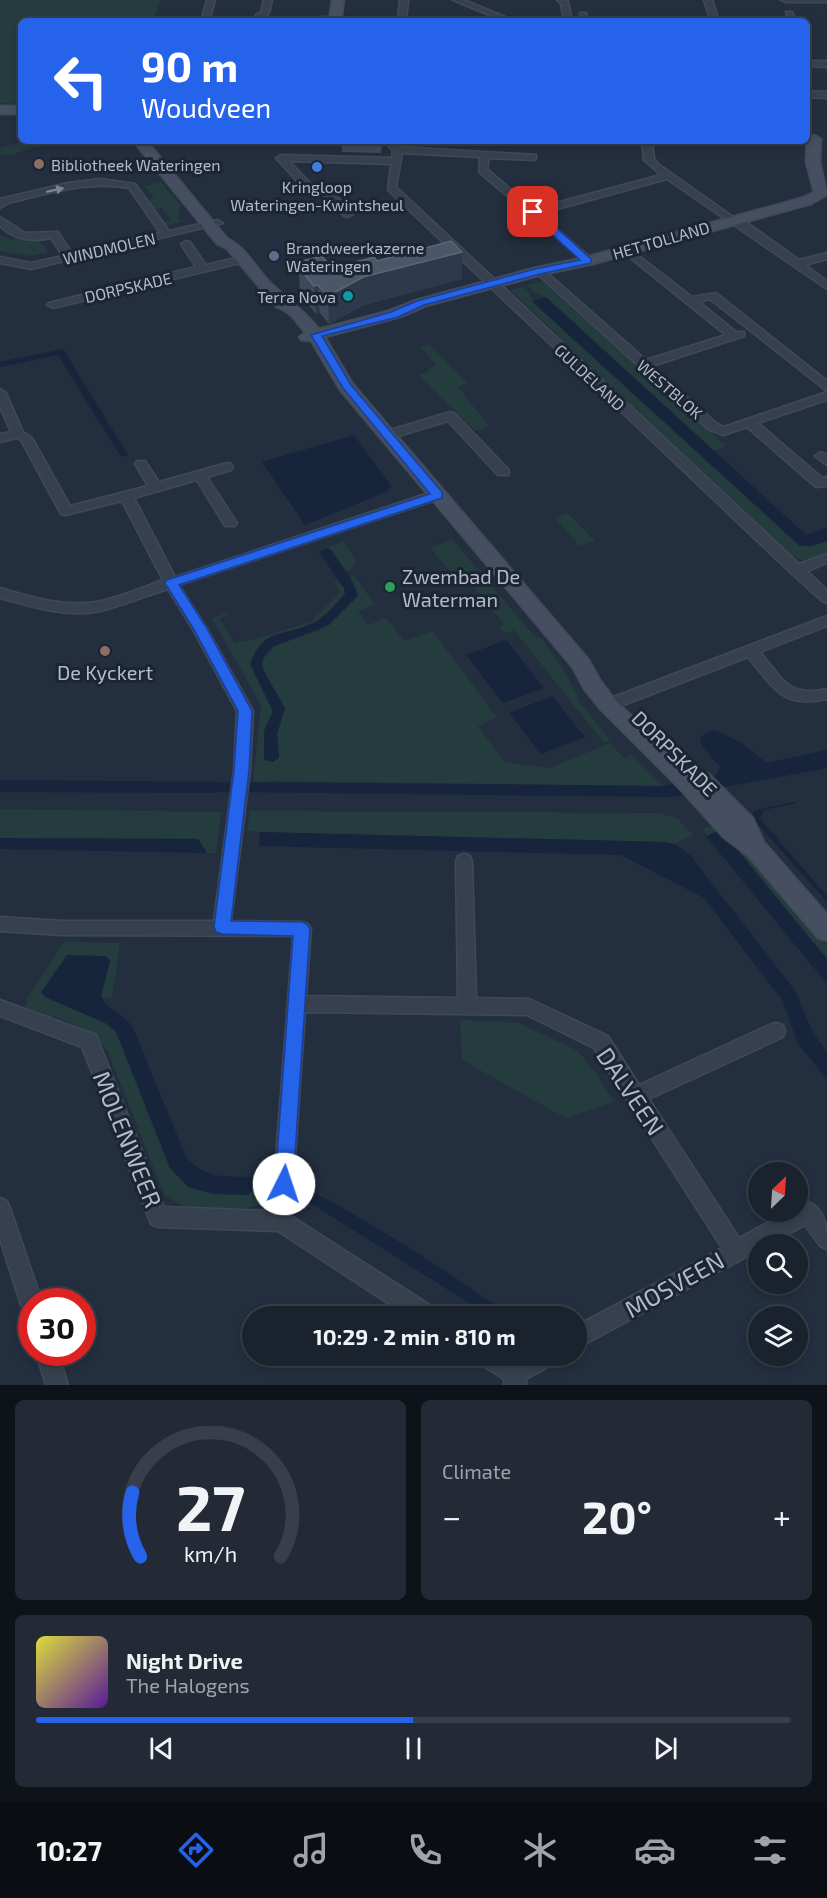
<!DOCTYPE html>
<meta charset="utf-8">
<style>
body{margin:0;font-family:"Exo 2",sans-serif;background:#232a36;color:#f1f3f6;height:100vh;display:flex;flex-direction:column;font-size:22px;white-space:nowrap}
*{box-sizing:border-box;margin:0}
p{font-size:20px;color:#9fa4aa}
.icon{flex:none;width:33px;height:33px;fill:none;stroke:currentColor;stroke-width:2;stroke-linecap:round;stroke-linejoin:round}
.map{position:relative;height:1385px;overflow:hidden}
.sheet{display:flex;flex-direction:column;gap:15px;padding:15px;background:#0e1319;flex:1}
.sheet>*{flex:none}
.hud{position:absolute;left:18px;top:18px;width:792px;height:126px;border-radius:9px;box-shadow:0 3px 9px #0003,0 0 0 2px #383f4a;background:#2563eb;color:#fff;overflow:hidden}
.needle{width:39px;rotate:25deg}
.tools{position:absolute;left:748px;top:1162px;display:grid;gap:12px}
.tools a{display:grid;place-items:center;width:60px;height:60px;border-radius:50%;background:#1a222e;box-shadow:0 3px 9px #0003,0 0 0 2px #383f4a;font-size:30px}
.speed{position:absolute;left:18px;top:1288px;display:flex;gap:12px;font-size:30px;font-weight:700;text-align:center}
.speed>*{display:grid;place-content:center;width:78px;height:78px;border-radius:50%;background:#1a222e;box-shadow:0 3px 9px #0003,0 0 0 2px #383f4a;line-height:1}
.speed .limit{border:9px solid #d22;background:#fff;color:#111}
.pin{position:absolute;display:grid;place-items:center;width:51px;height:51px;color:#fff;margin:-26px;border-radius:12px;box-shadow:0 3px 9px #0006}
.me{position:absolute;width:66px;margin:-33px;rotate:4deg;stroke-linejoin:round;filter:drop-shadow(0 0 4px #0008)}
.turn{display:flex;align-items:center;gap:21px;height:126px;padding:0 24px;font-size:27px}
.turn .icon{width:78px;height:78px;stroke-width:2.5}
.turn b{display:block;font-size:42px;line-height:51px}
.big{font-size:45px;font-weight:700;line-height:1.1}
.sheet .tile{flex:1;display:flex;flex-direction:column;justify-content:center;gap:9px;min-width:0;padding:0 21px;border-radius:9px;background:#232a36}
.sheet .dial{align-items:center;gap:0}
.dial svg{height:156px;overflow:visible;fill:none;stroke:#383f4a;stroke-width:7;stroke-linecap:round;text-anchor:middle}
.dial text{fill:#f1f3f6;stroke:none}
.song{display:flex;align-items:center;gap:18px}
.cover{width:72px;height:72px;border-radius:9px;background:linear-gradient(135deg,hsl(60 70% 55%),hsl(270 70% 35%))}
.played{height:6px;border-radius:3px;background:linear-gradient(90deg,#2563eb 50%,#383f4a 50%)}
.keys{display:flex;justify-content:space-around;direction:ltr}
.heat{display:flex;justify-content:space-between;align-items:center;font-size:33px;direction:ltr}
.sheet .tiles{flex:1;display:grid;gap:15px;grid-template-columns:1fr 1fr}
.tile:last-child{grid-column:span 2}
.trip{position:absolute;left:242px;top:1306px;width:345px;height:60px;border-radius:30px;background:#1a222e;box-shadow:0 3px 9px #0003,0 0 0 2px #383f4a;font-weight:700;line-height:60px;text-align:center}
.tabs{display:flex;height:96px;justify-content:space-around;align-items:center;background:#0a0e12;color:#9fa4aa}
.tabs .icon{width:42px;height:42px}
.tabs .active{color:#2563eb}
.tabs b{font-size:27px;color:#f1f3f6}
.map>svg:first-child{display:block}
</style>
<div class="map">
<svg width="827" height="1385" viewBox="0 0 827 1385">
<rect width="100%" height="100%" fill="#232e3e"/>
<g fill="#253c3f">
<polygon points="0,0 160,0 153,21 21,21 21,104 0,103"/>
<polygon points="24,141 69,141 66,146 41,146 4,156 0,154 0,148"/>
<polygon points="161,182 180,205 178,218 181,222 166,226 164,222 171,220 162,208 154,210 147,201 154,198 144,186"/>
<polygon points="0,235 11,240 19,237 39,240 48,252 32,256 0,251"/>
<polygon points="542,281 726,446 714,451 546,298 534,292 527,285"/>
<polygon points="523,287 530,293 529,296 534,300 532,302 800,546 812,546 827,541 827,552 804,561 793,557 510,290"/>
<polygon points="429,344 467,383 458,387 489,426 475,431 419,375 430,371 429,368 436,365 420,346"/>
<polygon points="568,513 595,541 580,546 555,518"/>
<polygon points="452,539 534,636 541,638 562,667 579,698 578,700 610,740 604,743 514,630 505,633 499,627 504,624 468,581 460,583 430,548"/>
<polygon points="343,541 356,561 351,570 346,571 331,549 326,548"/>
<path d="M354,575L375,605L358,611L368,625L386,618L404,641L433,631L497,718L478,726L504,762L550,768L610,743L624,758L632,755L663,786L271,781L253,783L261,705L212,618L227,613L228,615L219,618L234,643L244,640L246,642L312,621L340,593L334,582L337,580L344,588L345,594C335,604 326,617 313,623C284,637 263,628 250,664L273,712L264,731L279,758L277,734L285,708L264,671L262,661L274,646L318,631L358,594L350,577Z"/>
<polygon points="0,809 221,812 216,853 207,853 198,839 0,838"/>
<polygon points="250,811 658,813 677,818 693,835 675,844 665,842 260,832 247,831"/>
<polygon points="719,825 751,855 827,946 827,959 721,830 706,836 703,828"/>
<path d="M64,942L120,943L112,998L100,997L110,961L67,955L107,1024L116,1032L170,1168L247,1195C256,1187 261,1182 273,1182C272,1190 270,1198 263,1203C252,1212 199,1207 183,1207L164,1194L108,1052C94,1032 77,1026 54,1016L47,1022L23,1013L28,1001L26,1000Z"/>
<polygon points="460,1020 519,1023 578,1051 595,1072 614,1102 566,1118 462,1060"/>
</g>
<g fill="#16253c">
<polygon points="546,297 806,535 827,528 827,541 812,546 800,546 532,301"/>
<polygon points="63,349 128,455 121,457 58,355 0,367 0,362"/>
<polygon points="354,435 391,485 388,491 305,525 262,462"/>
<path d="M326,548L330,549L350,577L358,594L356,598L329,625L274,646C269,650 263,656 262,662C262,673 280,698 285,708L277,734L279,758L273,762L264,760V731L273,711L250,664C265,626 282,638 313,623C326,617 335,604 345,594L344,588L319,552Z"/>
<polygon points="506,640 544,688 503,703 466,655"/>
<polygon points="552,696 585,737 541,754 509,713"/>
<polygon points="715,730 741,743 767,763 827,750 827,768 672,797 221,792 214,793 0,792 0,780 663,786 715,776 720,767 700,743 700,739 704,734"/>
<polygon points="794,802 796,803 764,810 760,819 827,896 827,902 755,821 753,813 760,809"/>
<polygon points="721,830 827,959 827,984 706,836"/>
<polygon points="260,832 665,842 675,844 690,855 796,992 813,1033 827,1052 827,1080 797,1042 783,1001 704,898 621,855 259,846"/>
<polygon points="0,838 198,839 207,853 0,849"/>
<path d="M67,955L106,956L110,961L101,997C107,1010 124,1013 133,1028L187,1159C209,1179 223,1176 251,1177L256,1186L248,1195L213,1194L188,1187L170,1168L116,1032L107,1024L45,997L41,992Z"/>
<path d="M316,1193C384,1231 449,1271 511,1317H491L309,1202L308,1197Z"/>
</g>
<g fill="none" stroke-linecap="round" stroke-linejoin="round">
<g stroke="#404957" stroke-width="3">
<g id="street">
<polygon points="207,0 215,0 209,21 201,21"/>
<polygon points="264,0 272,0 269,13 262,21 254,21 256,15 261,12"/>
<polygon points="400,0 408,0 406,21 398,21"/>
<polygon points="453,0 464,0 515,21 504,21"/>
<polygon points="557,0 568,1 572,21 564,21 561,4"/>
<polygon points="704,0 712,0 719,21 711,21"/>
<polygon points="781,0 827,0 827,2 785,2"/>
<polygon points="786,12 792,12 796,21 788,21"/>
<polygon points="580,13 586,13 588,21 580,21"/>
<polygon points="324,17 361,19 365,21 321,21 321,17"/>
<polygon points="807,55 812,61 827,61 827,67 807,66"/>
<polygon points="807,91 827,92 827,98 807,97"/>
<polygon points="391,141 401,141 400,147 536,155 536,159 533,160 489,158 487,169 533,209 661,175 644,160 642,141 652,141 654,159 658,164 733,217 739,217 799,260 827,253 827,259 805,265 827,281 827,289 667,179 539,214 592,259 592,263 588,264 479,172 480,157 402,153 396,187 799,564 827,554 827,563 807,571 827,590 827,603 822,601 791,573 388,190 391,164 289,161 313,186 328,187 353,214 348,217 344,216 321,192 306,191 276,158 281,155 392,158 393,151 389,147"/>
<path d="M100,179L135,184L169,231L218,220L223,223L31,269L0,263V257L31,263L63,256L51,238C32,242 14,240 0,226V217L25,233L58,232L72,253L160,233L129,188C87,180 48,194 8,203L0,208V199L68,183Z"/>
<polygon points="186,241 190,242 206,265 244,256 249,259 248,261 53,308 47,305 49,303 196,267 181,244"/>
<polygon points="627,247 692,297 716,293 827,381 827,391 710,299 699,302 736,332 744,332 744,336 652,366 716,423 724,427 827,392 827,400 758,423 822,478 827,477 827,486 816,487 747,427 723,435 708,429 534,271 539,268 543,269 646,360 726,335 623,252 623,248"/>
<path d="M0,389L6,393L23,432L32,438L70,506L148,486L135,464L137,461H145L159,482L227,463L231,464L233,467L231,470L207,477L237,523L235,526H225L197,480L134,498L175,577L432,492H442L444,495L442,498L179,585L206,627L253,711L250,770L231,921L302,922L308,924L311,929L306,996L458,998L456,861L458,856L464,854L470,856L472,861L476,998L529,999L608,1036L639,1085L769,1025L776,1023L783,1025L785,1031L783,1037L649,1099L739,1238L788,1212H798V1207L808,1202C827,1210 827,1230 827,1249L820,1246L805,1225L768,1245H759V1250L576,1349V1326L722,1248L594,1048L527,1015L305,1012L291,1216L436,1309L439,1317H409L278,1231L158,1227L151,1224L82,1047L0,1016V1000L96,1035L164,1207L272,1211L293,936L61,935L0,931V917L61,921H214L234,770L237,711L192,628L168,589C146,596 123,605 101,611C67,618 33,607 0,598V588C31,597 63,607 96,602C118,598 141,588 163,580L122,501L66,515L61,514L21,440L16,438L0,442V434L11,432L0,407Z"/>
<polygon points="450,412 454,413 508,469 509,472 508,475 498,475 448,421 388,439 382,435 384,432"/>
<polygon points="821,452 827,455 827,465 815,456"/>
<path d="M827,616V626L760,652C784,680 787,697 827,689V699C782,709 774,688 748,657L613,709H603L600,705L603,701Z"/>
<polygon points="0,1198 7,1201 10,1208 42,1302 32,1302 32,1315 25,1312 21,1305 0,1239"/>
<polygon points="36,1353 58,1353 68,1385 46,1385"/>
<polygon points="477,1356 508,1356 515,1361 524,1356 556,1356 553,1364 526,1379 526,1385 504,1385 504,1379 480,1364"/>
</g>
</g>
<g stroke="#404957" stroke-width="3">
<g id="secondary">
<polygon points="332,0 344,0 341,21 329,21"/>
<rect x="0" y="106" width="21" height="8"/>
<path d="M814,135L821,139L820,162L827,195L811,204L593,264L541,275L426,306L400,317L325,337L353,384L589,660L600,680L615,700L693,774L701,772L709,774L753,818L764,842L827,914V941L818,938L748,856L723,837L678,787L601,710L584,689L573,668L340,390L311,341L301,340L299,337L305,333C296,321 290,311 276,307L227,249L217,244L133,141H147L227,238C249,249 257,272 276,288C291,301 306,313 319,329L388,311L416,300L534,268L586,257L801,198L814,192L806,162L807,139Z"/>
</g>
</g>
<use href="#street" fill="#37404e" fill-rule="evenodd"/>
<use href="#secondary" fill="#454f61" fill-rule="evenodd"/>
</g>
<g fill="#3e4a5c">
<polygon points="341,141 384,141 381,153 342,152"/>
<polygon points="377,261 462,279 364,305 329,324 320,313 316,314 306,302 306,296 300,290 298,262 332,268"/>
</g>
<g fill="#2e3a4b">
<polygon points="381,141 384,141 381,153"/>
<polygon points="462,252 462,279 364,305 329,324 328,296 363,277"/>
<polygon points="318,285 320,313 316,314 314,286"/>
</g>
<polygon fill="#4a5768" stroke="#5b6677" stroke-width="1.5" points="451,241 462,252 363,277 328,296 318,285 314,286 305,275 309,274 298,262 322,256 332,268 374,257 377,261"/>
<defs><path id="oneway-solid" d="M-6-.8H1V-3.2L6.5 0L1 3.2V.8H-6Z" transform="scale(1.5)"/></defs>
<use fill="#7b8492" href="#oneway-solid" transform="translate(55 190) rotate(-12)"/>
<polygon fill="#2563eb" stroke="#184099" stroke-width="1.5" points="530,210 537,210 591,259 591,263 540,274 424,305 398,317 322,336 351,385 442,492 442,498 179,585 206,627 252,711 249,770 231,921 302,922 307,924 310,929 293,1184 290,1190 284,1192 278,1190 275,1184 293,936 222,934 216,932 214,927 234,770 238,711 193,628 165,583 167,580 430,494 343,388 311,335 391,312 417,301 535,269 580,260 530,214"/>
<g fill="#8d6e63" stroke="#1c2533" stroke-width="2">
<circle cx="39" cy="164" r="6"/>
<circle cx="105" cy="651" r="6"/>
</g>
<circle fill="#3f7fe0" stroke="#1c2533" stroke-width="2" cx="317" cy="167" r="6"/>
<circle fill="#5c6f8a" stroke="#1c2533" stroke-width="2" cx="274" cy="256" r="6"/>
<circle fill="#0f9aa8" stroke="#1c2533" stroke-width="2" cx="348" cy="296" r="6"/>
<circle fill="#2e9e5b" stroke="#1c2533" stroke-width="2" cx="390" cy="587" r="6"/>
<g text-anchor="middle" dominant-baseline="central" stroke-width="6" stroke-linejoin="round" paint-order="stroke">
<g font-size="16" fill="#b3bbc9" stroke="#1c2533" text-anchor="start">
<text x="51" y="164">Bibliotheek Wateringen</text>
<text x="317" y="186" text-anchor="middle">Kringloop<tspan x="317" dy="18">Wateringen-Kwintsheul</tspan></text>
<text x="286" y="247">Brandweerkazerne<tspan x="286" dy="18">Wateringen</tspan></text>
<text x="336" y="296" text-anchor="end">Terra Nova</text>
</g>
<g font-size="16" fill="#b3bbc9" stroke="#1c2533">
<text transform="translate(661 240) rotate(-16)">HET TOLLAND</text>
<text transform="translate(109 248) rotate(-13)">WINDMOLEN</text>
<text transform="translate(128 287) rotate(-13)">DORPSKADE</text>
<text transform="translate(590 377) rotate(43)">GULDELAND</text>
<text transform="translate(670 389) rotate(41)">WESTBLOK</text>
</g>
<g font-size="20" fill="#b3bbc9" stroke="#1c2533" text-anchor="start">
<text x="402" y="576">Zwembad De<tspan x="402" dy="23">Waterman</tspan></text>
<text x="105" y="672" text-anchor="middle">De Kyckert</text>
</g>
<g font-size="20" fill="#b3bbc9" stroke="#1c2533">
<text transform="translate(675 753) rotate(45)">DORPSKADE</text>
</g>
<g font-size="24" fill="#b3bbc9" stroke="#1c2533">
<text transform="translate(631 1091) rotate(56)">DALVEEN</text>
<text transform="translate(128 1139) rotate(68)">MOLENWEER</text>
<text transform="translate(674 1284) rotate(-29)">MOSVEEN</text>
</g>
</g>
</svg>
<div class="tools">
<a><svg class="needle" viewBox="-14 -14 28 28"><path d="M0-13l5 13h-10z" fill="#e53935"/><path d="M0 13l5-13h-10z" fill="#9fa4aa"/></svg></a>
<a><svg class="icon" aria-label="search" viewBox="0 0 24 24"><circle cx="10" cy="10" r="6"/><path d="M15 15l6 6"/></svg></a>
<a><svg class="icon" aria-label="layers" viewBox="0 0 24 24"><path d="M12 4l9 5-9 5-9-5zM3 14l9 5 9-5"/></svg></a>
</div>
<div class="speed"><div class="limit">30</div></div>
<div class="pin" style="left:533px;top:212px;background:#d93025"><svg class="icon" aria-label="arrive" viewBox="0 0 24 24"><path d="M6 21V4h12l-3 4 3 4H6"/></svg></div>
<svg class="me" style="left:284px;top:1184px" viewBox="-20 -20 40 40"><circle r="19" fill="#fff"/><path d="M0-13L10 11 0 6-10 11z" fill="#2563eb"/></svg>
<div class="trip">10:29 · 2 min · 810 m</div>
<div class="hud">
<div class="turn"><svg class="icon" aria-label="left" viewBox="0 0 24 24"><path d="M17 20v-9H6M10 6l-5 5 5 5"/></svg><div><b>90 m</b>Woudveen</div></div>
</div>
</div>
<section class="sheet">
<div class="tiles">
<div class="tile dial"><svg viewBox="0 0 100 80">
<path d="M14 69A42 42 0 1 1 86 69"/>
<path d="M14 69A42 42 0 0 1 10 36" stroke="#2563eb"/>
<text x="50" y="56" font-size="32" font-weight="700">27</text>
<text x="50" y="72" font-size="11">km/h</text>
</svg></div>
<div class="tile"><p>Climate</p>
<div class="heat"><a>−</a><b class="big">20°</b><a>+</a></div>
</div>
<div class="tile">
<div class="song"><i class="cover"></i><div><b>Night Drive</b><p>The Halogens</p></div></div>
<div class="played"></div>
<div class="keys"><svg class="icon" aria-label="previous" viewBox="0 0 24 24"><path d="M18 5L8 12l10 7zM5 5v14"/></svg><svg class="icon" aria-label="pause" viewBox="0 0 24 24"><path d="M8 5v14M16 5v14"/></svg><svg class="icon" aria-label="next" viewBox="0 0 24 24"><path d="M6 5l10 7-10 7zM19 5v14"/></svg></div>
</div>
</div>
</section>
<nav class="tabs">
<b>10:27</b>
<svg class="icon active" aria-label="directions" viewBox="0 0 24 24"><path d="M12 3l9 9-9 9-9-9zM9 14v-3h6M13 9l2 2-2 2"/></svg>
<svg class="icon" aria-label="music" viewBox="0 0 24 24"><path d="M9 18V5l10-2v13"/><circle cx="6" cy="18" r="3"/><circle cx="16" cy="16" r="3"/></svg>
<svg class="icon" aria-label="phone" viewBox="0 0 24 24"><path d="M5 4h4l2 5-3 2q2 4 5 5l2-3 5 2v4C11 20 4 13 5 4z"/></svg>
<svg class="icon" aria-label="climate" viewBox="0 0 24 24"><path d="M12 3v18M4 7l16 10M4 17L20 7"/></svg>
<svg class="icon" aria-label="car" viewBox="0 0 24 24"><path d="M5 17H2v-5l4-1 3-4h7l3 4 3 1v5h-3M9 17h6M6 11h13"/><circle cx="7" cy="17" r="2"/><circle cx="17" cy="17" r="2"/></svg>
<svg class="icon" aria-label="filters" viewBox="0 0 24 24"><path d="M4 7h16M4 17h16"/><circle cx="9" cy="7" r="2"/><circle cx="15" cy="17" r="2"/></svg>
</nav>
